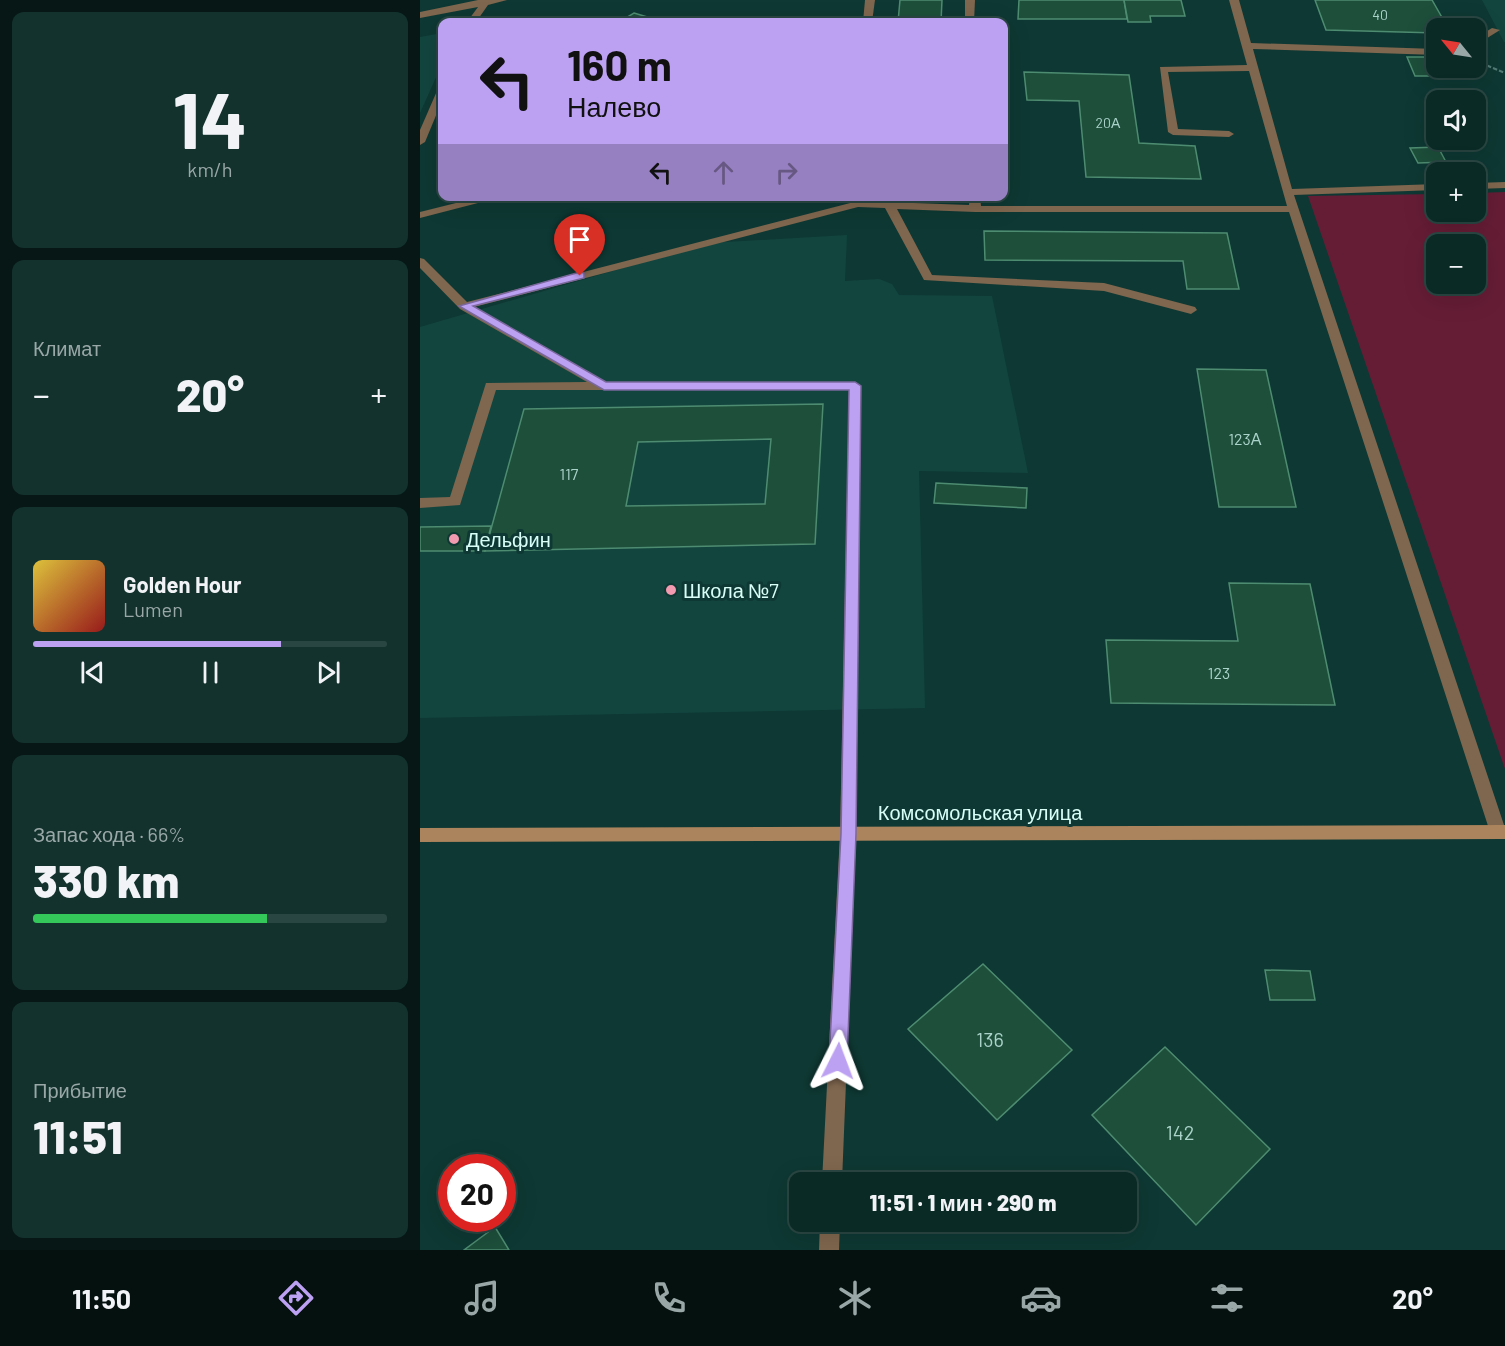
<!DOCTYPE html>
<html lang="ru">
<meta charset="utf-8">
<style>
body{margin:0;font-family:Barlow,sans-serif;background:#13322e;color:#f1f3f6;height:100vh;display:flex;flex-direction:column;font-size:22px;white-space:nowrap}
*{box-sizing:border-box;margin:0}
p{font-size:20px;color:#99a7a7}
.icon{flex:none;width:33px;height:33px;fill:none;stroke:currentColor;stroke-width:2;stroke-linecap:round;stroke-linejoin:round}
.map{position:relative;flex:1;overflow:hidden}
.panel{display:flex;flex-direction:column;gap:12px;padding:12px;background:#061715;width:420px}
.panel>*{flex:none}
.top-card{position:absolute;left:18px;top:18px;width:570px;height:183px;border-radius:12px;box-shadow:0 6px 24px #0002,0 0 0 2px #2a4643;background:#bca0f2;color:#111;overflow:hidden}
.needle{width:39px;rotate:300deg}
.controls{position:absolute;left:1006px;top:18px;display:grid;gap:12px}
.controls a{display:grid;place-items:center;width:60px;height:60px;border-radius:12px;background:#0a2a26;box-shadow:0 6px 24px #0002,0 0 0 2px #2a4643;font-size:30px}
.speed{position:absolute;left:18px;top:1154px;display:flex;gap:12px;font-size:30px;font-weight:700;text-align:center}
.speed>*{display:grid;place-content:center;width:78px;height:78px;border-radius:50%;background:#0a2a26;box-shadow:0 6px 24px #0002,0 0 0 2px #2a4643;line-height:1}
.speed .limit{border:9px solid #d22;background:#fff;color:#111}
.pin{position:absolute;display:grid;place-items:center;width:51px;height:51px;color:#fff;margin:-62px -26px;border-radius:50% 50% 50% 0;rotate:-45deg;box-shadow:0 0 6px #0007}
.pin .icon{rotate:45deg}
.me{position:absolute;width:66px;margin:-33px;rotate:3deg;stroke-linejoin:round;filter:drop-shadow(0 0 4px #0008)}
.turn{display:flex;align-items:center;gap:21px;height:126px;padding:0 30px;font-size:27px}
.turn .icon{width:78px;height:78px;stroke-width:2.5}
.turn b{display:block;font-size:42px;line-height:51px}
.lanes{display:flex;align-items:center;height:57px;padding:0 30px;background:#0003;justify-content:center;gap:30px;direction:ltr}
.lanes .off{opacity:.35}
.big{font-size:45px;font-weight:800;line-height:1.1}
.panel .tile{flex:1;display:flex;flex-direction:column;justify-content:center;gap:9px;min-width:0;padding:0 21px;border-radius:12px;background:#13322e}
.panel .dial{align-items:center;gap:0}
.dial b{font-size:78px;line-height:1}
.song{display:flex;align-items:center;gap:18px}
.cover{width:72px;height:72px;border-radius:9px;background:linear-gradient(135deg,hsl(50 70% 55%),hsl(0 70% 35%))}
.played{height:6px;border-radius:3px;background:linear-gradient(90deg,#bca0f2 70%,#2a4643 70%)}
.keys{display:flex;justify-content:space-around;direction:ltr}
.heat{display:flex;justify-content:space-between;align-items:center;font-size:33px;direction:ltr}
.charge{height:9px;border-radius:4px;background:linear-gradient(90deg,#34c759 66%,#2a4643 0)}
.trip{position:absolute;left:369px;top:1172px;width:348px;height:60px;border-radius:12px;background:#0a2a26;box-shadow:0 6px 24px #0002,0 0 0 2px #2a4643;font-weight:800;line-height:60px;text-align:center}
.tab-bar{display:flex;height:96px;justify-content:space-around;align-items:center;background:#04110f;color:#99a7a7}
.tab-bar .icon{width:42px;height:42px}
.tab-bar .selected{color:#bca0f2}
.tab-bar b{font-size:27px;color:#f1f3f6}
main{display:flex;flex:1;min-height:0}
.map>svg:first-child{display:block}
</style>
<main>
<section class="panel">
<div class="tile dial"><b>14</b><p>km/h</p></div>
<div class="tile"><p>Климат</p>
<div class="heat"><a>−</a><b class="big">20°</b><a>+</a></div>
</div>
<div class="tile">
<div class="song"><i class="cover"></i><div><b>Golden Hour</b><p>Lumen</p></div></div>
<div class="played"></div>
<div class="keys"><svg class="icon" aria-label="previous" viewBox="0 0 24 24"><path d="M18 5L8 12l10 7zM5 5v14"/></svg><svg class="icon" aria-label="pause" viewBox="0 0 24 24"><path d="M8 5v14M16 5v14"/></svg><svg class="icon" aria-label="next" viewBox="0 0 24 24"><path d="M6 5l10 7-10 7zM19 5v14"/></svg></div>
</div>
<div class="tile"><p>Запас хода · 66%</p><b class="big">330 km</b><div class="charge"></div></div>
<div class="tile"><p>Прибытие</p><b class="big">11:51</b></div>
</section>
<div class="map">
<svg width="1085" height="1250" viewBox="0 0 1085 1250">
<rect width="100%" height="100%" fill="#0e3833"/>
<g fill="#13453f">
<polygon points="1062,0 1085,0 1085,42 1084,42"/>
<polygon points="22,33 22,64 0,113 0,37"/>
<polygon points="427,235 425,281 459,279 472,284 479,295 572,296 608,473 499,471 505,708 0,718 0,327 289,243"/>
</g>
<path fill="#651d35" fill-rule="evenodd" d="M1085,192V769L888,196L1017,194V212H1056V193ZM1017,244H1056V284H1017Z"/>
<g fill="#1d4f3b" stroke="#4e8c71" stroke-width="1.5" fill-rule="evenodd">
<polygon points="480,0 522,0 521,22 478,22"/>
<polygon points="599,0 704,0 707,19 598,19"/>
<polygon points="704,0 761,0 765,16 730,16 731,22 708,22"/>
<polygon points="895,0 1012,0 1028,28 1017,28 1017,33 906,30"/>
<polygon points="214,13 244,22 199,22"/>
<polygon points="987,57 1017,57 1017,68 1035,68 1039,76 995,76"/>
<polygon points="604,72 709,75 719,143 775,146 781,179 666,177 659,101 607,100"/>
<polygon points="1018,147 1026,162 998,163 990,148"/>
<polygon points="210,196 375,196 374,199 209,200"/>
<polygon points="564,231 807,233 819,289 767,289 763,261 565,260"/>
<polygon points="777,369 846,370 876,507 799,507"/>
<path d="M403,404L395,544L65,551L104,409ZM351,439L345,504L206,506L218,442Z"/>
<polygon points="516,483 607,488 606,508 514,503"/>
<polygon points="71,526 65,551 0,551 0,527"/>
<polygon points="809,583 890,584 915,705 691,703 686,640 818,641"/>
<polygon points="563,964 652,1050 577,1120 488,1029"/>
<polygon points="845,970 890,971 895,1000 850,1000"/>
<polygon points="745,1047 850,1149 776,1225 672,1115"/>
<polygon points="75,1227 89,1250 44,1250"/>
</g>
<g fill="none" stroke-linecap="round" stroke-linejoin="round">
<polyline stroke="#537b76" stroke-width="2" stroke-dasharray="4.5 2" stroke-linecap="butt" points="1061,63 1085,73"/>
<g fill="#7f664e" fill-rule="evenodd">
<polygon points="58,0 87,0 68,5 56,22 47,22 58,7 0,18 0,12"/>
<polygon points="445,0 455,0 452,22 443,22"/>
<polygon points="545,0 555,0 554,22 545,22"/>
<polygon points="809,0 819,0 831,43 1017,49 1017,55 833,49 872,189 1017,184 1017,190 874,195 1085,828 1084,837 1078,839 1072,837 1070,832 869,212 555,212 477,209 512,275 684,283 775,307 777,310 771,314 684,291 504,280 465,208 438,207 54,307 186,382 435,382 441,386 436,834 422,1182 402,1182 420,834 429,390 76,390 40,505 0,508 0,498 30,497 66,383 167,382 40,309 0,268 0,258 4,259 47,302 438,201 549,205 550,196 560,196 561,206 867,206 829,71 748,72 758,129 809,131 814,134 809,137 753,135 748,132 740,67 827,65"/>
<polygon points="1072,28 1080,30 1056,45 1056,38"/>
<polygon points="22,88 22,101 5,142 0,145 0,130 17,91"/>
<polygon points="1085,182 1085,188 1056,189 1056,183"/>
<polygon points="64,196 85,196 0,218 0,212"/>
<polygon points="400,1221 420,1221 419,1250 399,1250"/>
</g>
<polygon fill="#ab835c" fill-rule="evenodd" points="1085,825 1085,839 0,842 0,828"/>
</g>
<polygon fill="#bca0f2" stroke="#7a689d" stroke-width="1.5" points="160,272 164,273 164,278 53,306 186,382 435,382 441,386 436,834 427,1061 424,1067 418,1069 412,1067 409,1061 421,834 429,390 184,390 39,306"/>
<g fill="#f29aaf" stroke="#0e3833" stroke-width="2">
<circle cx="34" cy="539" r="6"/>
<circle cx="251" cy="590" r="6"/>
</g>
<g text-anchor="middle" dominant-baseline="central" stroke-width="6" stroke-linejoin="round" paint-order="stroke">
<g font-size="14" fill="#aad2c9">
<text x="960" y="14">40</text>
<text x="688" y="122">20А</text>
</g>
<g font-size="16" fill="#aad2c9">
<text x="825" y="438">123А</text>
<text x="149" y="473">117</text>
<text x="799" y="672">123</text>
</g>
<g font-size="20" fill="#d9fef8" stroke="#0e3833" text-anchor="start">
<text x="46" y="539">Дельфин</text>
<text x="263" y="590">Школа №7</text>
</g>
<g font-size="20" fill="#d9fef8" stroke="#0e3833">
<text x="560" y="812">Комсомольская улица</text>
</g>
<g font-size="20" fill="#aad2c9">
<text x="570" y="1039">136</text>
<text x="760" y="1132">142</text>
</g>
</g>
</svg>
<div class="controls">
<a><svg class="needle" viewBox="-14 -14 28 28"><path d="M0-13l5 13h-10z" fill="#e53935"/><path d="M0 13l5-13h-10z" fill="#99a7a7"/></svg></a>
<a><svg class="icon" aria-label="sound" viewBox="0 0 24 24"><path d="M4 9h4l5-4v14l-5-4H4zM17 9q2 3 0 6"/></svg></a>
<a>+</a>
<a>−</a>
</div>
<div class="speed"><div class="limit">20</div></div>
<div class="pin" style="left:160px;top:276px;background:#d93025"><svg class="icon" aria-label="arrive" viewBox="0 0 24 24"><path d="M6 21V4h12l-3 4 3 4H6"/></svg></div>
<svg class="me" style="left:418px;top:1061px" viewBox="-20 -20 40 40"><path d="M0-17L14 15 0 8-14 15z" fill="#bca0f2" stroke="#fff" stroke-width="4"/></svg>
<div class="trip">11:51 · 1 мин · 290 m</div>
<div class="top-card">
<div class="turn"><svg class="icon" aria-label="left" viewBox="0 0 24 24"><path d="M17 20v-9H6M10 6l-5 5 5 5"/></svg><div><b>160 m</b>Налево</div></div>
<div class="lanes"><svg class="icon" aria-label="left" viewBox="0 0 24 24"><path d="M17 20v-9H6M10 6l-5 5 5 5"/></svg><svg class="icon off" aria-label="ahead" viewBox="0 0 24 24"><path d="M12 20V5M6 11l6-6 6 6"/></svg><svg class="icon off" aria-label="right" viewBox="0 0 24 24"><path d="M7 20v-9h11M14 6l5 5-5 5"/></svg></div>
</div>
</div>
</main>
<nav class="tab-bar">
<b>11:50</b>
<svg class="icon selected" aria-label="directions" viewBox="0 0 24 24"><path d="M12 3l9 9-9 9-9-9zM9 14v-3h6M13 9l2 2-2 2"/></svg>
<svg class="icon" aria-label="music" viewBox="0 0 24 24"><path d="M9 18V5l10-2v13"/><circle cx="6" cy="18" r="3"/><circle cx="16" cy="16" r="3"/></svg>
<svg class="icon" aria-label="phone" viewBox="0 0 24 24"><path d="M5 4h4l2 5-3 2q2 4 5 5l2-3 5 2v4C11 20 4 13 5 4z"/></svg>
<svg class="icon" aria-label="climate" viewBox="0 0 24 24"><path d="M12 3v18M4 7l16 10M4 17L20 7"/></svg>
<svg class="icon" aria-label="car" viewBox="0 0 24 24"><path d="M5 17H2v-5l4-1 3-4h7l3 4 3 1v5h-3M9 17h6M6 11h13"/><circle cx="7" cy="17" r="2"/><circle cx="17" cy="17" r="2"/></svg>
<svg class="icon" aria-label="filters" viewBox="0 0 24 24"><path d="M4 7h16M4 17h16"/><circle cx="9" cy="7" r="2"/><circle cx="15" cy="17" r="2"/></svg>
<b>20°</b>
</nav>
